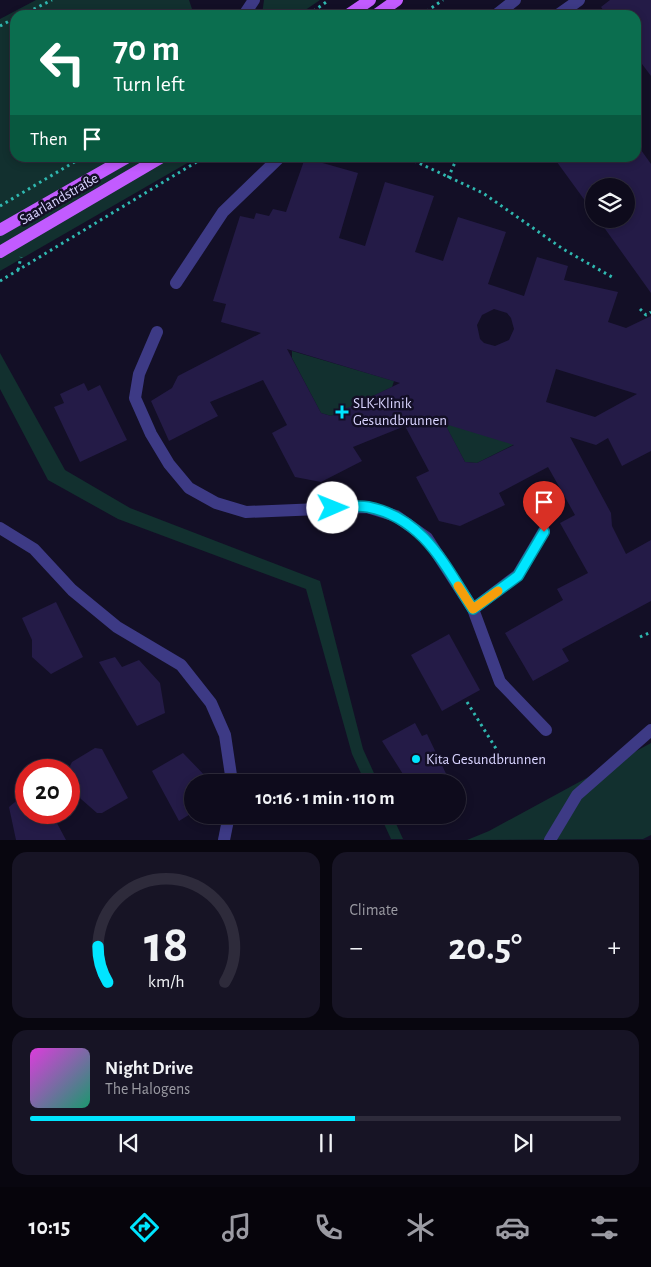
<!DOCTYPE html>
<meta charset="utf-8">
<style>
body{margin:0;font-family:"Alegreya Sans",sans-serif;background:#171425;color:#f1f3f6;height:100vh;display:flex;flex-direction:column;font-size:19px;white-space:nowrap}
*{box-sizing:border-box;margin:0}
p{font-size:16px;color:#9b9ba3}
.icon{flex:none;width:28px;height:28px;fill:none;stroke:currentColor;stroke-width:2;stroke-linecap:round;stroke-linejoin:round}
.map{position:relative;height:840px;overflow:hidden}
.panel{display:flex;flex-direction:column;gap:12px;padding:12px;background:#08060f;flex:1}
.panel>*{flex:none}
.banner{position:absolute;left:10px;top:10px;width:631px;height:152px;border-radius:15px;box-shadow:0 2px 8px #0003,0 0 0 1px #2e2b3b;background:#0b6e4f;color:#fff;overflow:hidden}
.tools{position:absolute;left:585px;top:178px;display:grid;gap:10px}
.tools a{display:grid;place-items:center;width:50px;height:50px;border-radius:50%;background:#0e0b1c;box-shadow:0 2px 8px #0003,0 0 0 1px #2e2b3b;font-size:25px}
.speed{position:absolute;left:15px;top:759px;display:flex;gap:10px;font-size:25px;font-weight:700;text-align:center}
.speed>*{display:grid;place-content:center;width:65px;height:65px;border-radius:50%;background:#0e0b1c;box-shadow:0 2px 8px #0003,0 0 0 1px #2e2b3b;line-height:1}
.speed .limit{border:8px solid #d22;background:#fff;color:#111}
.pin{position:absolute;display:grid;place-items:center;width:42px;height:42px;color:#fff;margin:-51px -21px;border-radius:50% 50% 50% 0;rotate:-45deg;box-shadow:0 0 5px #0007}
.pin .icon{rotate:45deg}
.me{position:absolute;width:55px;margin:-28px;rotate:89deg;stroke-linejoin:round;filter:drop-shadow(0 0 4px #0008)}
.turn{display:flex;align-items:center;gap:18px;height:105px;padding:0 20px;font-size:22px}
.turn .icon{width:65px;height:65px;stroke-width:2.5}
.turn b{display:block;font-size:35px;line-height:42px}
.then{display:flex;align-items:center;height:48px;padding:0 20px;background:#0003;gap:10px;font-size:19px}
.big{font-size:38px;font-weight:700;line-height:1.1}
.panel .card{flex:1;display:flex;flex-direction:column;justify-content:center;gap:8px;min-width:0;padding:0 18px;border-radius:15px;background:#171425}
.panel .dial{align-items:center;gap:0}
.dial svg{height:130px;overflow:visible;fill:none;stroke:#2e2b3b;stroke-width:7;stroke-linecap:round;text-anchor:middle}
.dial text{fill:#f1f3f6;stroke:none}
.song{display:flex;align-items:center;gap:15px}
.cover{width:60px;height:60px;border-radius:8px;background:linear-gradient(135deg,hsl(300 70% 55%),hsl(160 70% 35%))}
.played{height:5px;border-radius:2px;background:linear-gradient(90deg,#00e5ff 55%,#2e2b3b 55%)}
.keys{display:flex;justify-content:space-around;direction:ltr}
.heat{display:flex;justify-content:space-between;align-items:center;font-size:28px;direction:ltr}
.panel .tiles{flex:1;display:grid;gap:12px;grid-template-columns:1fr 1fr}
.card:last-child{grid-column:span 2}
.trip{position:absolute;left:184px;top:774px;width:282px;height:50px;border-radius:25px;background:#0e0b1c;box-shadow:0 2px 8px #0003,0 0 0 1px #2e2b3b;font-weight:700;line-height:50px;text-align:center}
.dock{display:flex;height:80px;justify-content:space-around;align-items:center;background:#06040b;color:#9b9ba3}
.dock .icon{width:35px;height:35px}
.dock .on{color:#00e5ff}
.dock b{font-size:22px;color:#f1f3f6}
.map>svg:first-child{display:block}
</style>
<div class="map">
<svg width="651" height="840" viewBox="0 0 651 840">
<rect width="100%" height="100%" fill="#130f26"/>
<g fill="#12302f">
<polygon points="36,0 189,0 194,15 15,15 15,158 196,158 0,271 0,19"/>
<polygon points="264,0 320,0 298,15 262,15"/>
<polygon points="292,351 394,381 392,387 331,416 321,413 292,358"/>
<polygon points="0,353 65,470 130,508 320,581 363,749 378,782 365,782 352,754 306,589 118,519 48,480 0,389"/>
<polygon points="434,404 535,434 477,463 465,462"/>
<polygon points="651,743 651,835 643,839 467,840 489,831"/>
<polygon points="380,815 392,815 403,839 391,839"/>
</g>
<g fill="#241b47" fill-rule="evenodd">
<polygon points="610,0 651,0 651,76 636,56 636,15 607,15 601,7"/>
<polygon points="636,143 651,164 651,293 598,219 626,219 626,186 594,186 594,213 554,158 636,158"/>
<path d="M305,158L358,173L339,238L365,246L385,182L434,196L415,252L443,261L458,217L506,232L488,284L524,296L537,257L568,266L564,280L618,292L608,322L626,328L651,316V451L622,466L608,438L596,445L570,437L611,513L612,526L626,554L651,540V601L562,649L569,661L533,681L505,633L563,600L557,589L588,573L560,523L575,515L548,467L499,493L505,505L460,526L439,521L416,477L429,471L405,426L353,447L362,461L321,482L295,477L272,433L287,425L263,380L210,402L218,416L169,441L151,401L172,388L178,376L261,333L221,322L226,304L213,301L240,216L254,219L256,213L269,216L273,209L286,212ZM494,309L507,313L511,318L514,329L509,340L495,346L484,343L480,339L477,325L482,315ZM287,349L400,383L331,416L321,413ZM556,369L637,394L595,417L546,402ZM445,424L514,445L477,463L465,462Z"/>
<polygon points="84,383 88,391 100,385 127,440 80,462 54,407 64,403 60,394"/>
<polygon points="56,602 83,657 51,674 32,657 32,640 22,618"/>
<polygon points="449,634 480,690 442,711 411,655"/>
<polygon points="115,657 122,667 139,660 160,683 165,713 137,726 99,662"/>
<polygon points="415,723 422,736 427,734 450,782 408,782 382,741"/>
<polygon points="95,748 102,749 128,798 102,813 97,813 81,799 70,766 72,762"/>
<polygon points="183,753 211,782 192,782 192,813 179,821 152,771"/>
<polygon points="26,793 26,812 51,812 66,840 16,840 9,807"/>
</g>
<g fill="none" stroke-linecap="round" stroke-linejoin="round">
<g stroke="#2fb8b0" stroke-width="3" stroke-dasharray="2.5 4" stroke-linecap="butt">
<polyline points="22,15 52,0"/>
<polyline points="308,15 329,0"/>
<polyline points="421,15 443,0"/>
<polyline points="0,26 15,18"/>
<polyline points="408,158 483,193 563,249 612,277"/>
<polyline points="448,178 457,158"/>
<polyline points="0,206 81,158"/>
<polyline points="18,270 21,257"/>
<polyline points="0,281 203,158"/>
<polyline points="640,309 646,315 651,312"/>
<polyline points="640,637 651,632"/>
<polyline points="467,702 500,755"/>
</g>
<g stroke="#3d3a85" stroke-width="12">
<polyline points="244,15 254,0"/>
<polyline points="496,15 515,0"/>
<polyline points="558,15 579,0"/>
<polyline points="176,283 223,212 279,158"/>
<polyline points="157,332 139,374 135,398 151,434 169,464 189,488 216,503 246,512 367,507 396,516 427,538 473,609 500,682 546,730"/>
<polyline points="0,528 34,549 72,590 117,627 181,665 211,703 225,735 232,782"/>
<polyline points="473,609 518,575 544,531"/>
<polyline points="224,840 229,815"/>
<polyline points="550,840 577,795 651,730"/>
</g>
<g stroke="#c25bff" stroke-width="12">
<polyline points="348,15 370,0"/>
<polyline points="376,15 397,0"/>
<polyline points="0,230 126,158"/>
<polyline points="0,252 160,158"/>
</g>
</g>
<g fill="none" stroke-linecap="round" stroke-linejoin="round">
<g stroke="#0095a6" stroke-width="12">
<path id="route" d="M333,508C344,507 357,505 368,507C424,518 445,566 473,609L518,576L544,532"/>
</g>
<use href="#route" stroke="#00e5ff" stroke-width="9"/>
<polyline stroke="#f59e0b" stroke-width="9" points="458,586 473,609 498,591"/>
</g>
<g fill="#00e5ff" stroke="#130f26" stroke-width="2">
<path d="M339.5 404.5h5v5h5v5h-5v5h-5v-5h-5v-5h5z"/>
<circle cx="416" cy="759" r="5"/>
</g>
<g text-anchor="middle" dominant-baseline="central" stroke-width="5" stroke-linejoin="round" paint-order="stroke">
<g font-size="15" fill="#d9d4ff" stroke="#130f26">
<text transform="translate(59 199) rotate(-30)">Saarlandstraße</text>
</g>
<g font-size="15" fill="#d9d4ff" stroke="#130f26" text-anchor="start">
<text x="353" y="403">SLK-Klinik<tspan x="353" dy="17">Gesundbrunnen</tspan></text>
<text x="426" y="759">Kita Gesundbrunnen</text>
</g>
</g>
</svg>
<div class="tools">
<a><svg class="icon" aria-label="layers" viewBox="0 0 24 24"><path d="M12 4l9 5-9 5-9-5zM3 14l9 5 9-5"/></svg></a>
</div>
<div class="speed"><div class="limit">20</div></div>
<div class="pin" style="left:544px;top:532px;background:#d93025"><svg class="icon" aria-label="arrive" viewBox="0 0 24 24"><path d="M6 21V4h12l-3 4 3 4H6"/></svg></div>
<svg class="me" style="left:333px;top:508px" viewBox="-20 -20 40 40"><circle r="19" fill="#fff"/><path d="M0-13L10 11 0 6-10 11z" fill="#00e5ff"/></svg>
<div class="trip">10:16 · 1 min · 110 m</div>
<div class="banner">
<div class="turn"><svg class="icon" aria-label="left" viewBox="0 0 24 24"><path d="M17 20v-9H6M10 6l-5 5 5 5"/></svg><div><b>70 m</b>Turn left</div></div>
<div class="then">Then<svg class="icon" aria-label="arrive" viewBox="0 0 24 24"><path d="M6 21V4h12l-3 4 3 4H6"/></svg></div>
</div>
</div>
<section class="panel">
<div class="tiles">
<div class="card dial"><svg viewBox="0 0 100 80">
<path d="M14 69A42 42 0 1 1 86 69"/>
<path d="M14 69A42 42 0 0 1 8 47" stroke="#00e5ff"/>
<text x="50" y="56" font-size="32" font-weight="700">18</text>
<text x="50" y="72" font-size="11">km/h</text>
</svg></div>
<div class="card"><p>Climate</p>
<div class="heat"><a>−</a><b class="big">20.5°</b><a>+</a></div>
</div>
<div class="card">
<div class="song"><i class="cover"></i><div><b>Night Drive</b><p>The Halogens</p></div></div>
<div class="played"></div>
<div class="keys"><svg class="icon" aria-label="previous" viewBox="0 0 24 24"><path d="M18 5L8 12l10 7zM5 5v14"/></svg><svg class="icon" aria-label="pause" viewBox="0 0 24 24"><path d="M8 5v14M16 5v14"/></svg><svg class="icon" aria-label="next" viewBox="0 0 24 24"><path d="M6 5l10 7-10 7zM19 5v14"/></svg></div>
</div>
</div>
</section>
<nav class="dock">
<b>10:15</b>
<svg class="icon on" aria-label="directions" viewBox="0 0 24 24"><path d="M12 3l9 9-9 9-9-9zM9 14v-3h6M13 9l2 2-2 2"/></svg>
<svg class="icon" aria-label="music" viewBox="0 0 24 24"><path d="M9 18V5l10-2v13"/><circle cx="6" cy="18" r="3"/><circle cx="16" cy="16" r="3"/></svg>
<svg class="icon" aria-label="phone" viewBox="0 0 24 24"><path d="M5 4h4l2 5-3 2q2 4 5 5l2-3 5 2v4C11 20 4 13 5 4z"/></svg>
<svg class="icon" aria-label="climate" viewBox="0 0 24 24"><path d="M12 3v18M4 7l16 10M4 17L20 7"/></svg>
<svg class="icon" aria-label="car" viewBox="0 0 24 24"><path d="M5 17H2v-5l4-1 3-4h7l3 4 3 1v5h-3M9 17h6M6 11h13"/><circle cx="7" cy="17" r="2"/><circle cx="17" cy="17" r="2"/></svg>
<svg class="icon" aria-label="filters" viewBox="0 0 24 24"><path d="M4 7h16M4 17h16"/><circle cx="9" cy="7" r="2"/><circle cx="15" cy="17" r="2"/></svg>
</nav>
